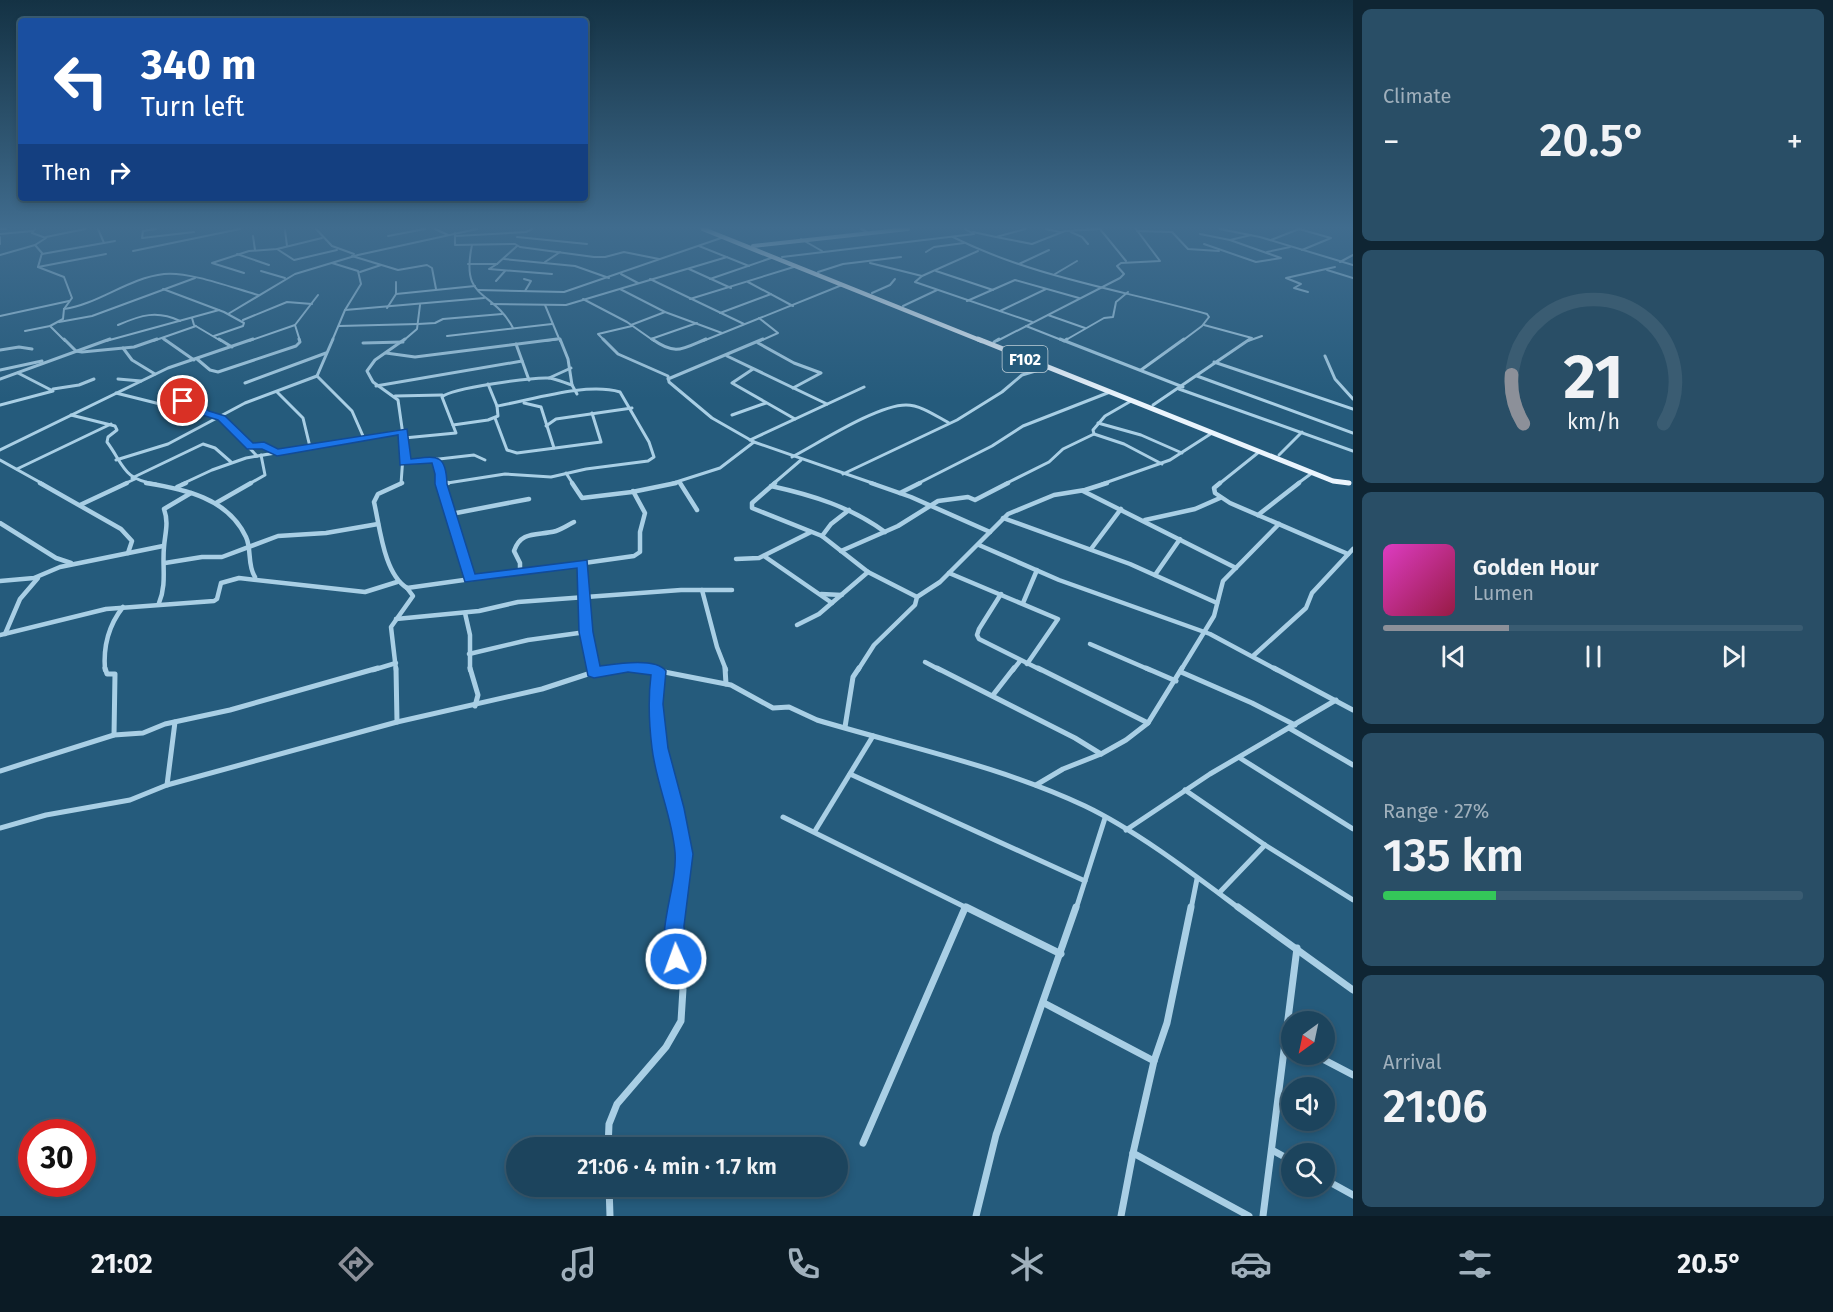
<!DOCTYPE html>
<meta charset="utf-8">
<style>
body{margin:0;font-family:"Fira Sans",sans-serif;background:#294e66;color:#f1f3f6;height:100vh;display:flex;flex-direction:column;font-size:22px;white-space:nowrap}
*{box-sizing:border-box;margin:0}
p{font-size:20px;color:#a0b0bc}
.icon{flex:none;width:33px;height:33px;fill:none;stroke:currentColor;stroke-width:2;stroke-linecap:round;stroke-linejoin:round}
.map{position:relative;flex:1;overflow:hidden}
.sheet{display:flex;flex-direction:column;gap:9px;padding:9px;background:#0f2533;width:480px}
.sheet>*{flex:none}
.top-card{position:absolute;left:18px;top:18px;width:570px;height:183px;border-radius:6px;box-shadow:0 3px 9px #0003,0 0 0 2px #3a5c72;background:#1a4fa0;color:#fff;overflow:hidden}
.needle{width:39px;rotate:213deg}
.fabs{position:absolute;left:1281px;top:1011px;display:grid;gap:12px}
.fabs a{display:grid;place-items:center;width:54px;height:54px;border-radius:50%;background:#1c445d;box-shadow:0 3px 9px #0003,0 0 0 2px #3a5c72;font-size:30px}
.speed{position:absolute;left:18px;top:1119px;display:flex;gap:12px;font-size:30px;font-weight:700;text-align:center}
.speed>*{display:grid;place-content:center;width:78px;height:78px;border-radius:50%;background:#1c445d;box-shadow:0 3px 9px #0003,0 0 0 2px #3a5c72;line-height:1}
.speed .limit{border:9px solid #d22;background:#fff;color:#111}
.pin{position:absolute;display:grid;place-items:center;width:51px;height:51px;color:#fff;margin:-26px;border:3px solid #fff;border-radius:50%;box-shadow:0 2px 6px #0007}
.me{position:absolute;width:66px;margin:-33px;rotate:358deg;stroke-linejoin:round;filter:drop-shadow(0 0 4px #0008)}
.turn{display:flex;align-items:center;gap:21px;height:126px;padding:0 24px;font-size:27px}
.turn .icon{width:78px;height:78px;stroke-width:2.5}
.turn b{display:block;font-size:42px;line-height:51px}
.then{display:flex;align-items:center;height:57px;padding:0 24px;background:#0003;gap:12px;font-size:22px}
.big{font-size:45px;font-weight:600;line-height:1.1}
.sheet .card{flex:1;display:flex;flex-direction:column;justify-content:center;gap:9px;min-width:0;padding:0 21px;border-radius:9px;background:#294e66}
.sheet .dial{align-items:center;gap:0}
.dial svg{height:156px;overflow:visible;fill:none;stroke:#3a5c72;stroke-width:7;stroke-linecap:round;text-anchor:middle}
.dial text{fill:#f1f3f6;stroke:none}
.song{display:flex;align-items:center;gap:18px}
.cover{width:72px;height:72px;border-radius:9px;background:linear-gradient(135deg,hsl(310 70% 55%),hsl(340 70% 35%))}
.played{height:6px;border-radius:3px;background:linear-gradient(90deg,#8c9099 30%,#3a5c72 30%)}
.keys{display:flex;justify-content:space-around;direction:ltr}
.heat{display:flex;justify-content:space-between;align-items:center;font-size:33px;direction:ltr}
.charge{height:9px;border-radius:4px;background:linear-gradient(90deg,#34c759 27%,#3a5c72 0)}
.trip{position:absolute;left:506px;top:1137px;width:342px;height:60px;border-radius:30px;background:#1c445d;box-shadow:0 3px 9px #0003,0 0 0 2px #3a5c72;font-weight:600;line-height:60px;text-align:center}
.dock{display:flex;height:96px;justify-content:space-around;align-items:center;background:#0b1b25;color:#a0b0bc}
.dock .icon{width:42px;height:42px}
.dock .selected{color:#8c9099}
.dock b{font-size:27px;color:#f1f3f6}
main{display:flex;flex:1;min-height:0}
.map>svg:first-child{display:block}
</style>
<main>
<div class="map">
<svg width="1353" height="1216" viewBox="0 0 1353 1216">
<rect width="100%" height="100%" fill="#255b7c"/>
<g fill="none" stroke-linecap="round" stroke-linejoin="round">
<g stroke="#a9cfe5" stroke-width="2">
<polyline points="0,229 6,229"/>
<polyline points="98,229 104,243"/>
<polyline points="156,229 143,231 142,238 194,232"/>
<polyline points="316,229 332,246 354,254"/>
<polyline points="435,229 448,235"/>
<polyline points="861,229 867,232"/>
<polyline points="1046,229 1060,232"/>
<polyline points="1100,229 1126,261"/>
<polyline points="1220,229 1260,237 1353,265"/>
<polyline points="285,230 287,246"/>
<polyline points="1137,231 1172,232 1188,249 1219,251"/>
<polyline points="973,232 996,237 1025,229"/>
<polyline points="1071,232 1082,237 1088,244"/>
<polyline points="455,233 455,245 515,244 520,247 594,257 605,257 624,252 659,259"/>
<polyline points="0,234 33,231"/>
<polyline points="1200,234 1230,240"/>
<polyline points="253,236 255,250"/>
<polyline points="388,236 425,229"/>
<polyline points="456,236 526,232 532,229"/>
<polyline points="0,237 0,244"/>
<polyline points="46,237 85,229"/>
<polyline points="517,237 587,244"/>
<path d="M953,237C1032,277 1122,290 1207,314L1209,317L1202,326L1182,341"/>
<polyline points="996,237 1032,244 1065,231 1100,229"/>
<polyline points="801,239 822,251"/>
<polyline points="1271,240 1299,229 1331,238 1302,250"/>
<polyline points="1204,244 1256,262 1281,258 1230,240 1251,235"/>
<path d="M472,245C460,302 492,288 513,328"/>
<polyline points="699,246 749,266"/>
<polyline points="277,249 294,260 337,250"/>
<polyline points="133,251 240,229"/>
<polyline points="978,251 922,276 915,282 1032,322"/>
<polyline points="926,252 934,247 964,243"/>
<polyline points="1267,252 1290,247"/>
<polyline points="42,254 115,241"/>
<polyline points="237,254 269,265"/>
<polyline points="0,255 35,245 46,238 32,233 35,229"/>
<polyline points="352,256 398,270 427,265 432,268 436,289"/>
<polyline points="782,257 974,234 965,229"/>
<polyline points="504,259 575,266 609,278"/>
<polyline points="545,262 560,252"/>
<polyline points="1340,262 1353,255"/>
<polyline points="870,263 922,276"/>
<polyline points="468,264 497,264 517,246"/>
<polyline points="497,264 489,269 552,274"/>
<polyline points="1019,264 1049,250"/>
<polyline points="38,267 106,254"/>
<polyline points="689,269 731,288"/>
<polyline points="1327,270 1353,278"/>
<polyline points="261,271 285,278"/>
<polyline points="936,271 993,290"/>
<polyline points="360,272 381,265"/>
<polyline points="818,272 843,264 901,257"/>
<polyline points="244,273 212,263 249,251 277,249 322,238"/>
<polyline points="621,274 638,283"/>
<polyline points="1055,274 1077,261"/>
<polyline points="524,279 531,281 525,291"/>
<polyline points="650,279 744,324"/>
<polyline points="710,279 774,257"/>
<polyline points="496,281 505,271"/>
<polyline points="748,282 793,306"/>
<polyline points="163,289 224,312 244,323 243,326 214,336"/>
<polyline points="620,289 665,312 722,333"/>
<polyline points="478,290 564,292 724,237"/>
<polyline points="1308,292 1294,288 1301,284 1286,278 1335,267"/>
<polyline points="872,293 890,285 895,279"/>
<polyline points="396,294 475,286"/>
<polyline points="583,299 627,322 654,341"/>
<polyline points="690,299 797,266"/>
<polyline points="967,301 1015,280 1079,298"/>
<polyline points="491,304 566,305 727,257"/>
<polyline points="545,305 560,341"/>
<polyline points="903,306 937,290"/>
<polyline points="387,308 396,294 396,282"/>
<path d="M64,309C99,304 128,278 164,274C188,271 233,288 258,295"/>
<polyline points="345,310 484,298"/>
<polyline points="1000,311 1046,289"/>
<polyline points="720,313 771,294"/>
<polyline points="228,314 295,274 358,255 477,229"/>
<polyline points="1048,315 1085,328"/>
<polyline points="0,316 69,301"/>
<polyline points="192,318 194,325 221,341"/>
<polyline points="759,318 778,333 760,341"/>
<polyline points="243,320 287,302 312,304"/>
<polyline points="59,322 92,316 195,278"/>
<polyline points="418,324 435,323 443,319 502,314"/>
<path d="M118,325C141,315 157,310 180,321"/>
<polyline points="295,325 300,341"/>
<polyline points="631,325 665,312"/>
<polyline points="1204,325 1252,338"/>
<polyline points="50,326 65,341"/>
<polyline points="339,326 418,324"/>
<polyline points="1026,326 1064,341"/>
<polyline points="25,331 50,326 63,319 64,309 72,298 64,277 38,267 42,253 35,245"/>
<polyline points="447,336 552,324"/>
<polyline points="162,338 166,341"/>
<polyline points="651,339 697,323"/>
<polyline points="106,341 219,310"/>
<polyline points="153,341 196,326"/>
<polyline points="249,341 295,325 318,295"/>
<polyline points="332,341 345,310 361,284 358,271 332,263"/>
<polyline points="403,341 417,329 420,305"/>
<polyline points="545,341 559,339"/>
<polyline points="605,341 598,334 632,326"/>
<polyline points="703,341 842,285"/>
<polyline points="997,341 1120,278 1124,274 1117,266 1121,263 1160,261 1136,229"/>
<polyline points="1064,341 1104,318 1113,317 1116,302 1128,292"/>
<polyline points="1248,341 1262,336"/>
</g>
<g stroke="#a9cfe5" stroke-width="3">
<polyline points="64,339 76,351 82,352 134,347 157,339"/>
<polyline points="164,339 194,360"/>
<polyline points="219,339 232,347"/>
<polyline points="333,339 317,376 352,411 363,436"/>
<polyline points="560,339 568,359 572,385 577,394"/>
<polyline points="603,339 618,354 668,376 669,382 712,418 754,442 875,484"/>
<path d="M652,339C676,356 682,349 706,339"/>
<polyline points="1060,339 1183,387"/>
<polyline points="1064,341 1067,339"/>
<polyline points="994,342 999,339"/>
<polyline points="363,343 403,342"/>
<polyline points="758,343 794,363 821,373 793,388"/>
<polyline points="516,344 529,380"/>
<polyline points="123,348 132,360 155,374"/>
<polyline points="0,350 19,347 32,349"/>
<polyline points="386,353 415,357 557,339"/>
<polyline points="727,356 827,404"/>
<polyline points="1325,356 1335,379 1353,399"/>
<polyline points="197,359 210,370 218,372 296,346 300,342 299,339"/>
<polyline points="1214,362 1353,409"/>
<polyline points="753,369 732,383 795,419"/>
<polyline points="0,370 42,361"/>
<polyline points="1141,370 1184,339"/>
<polyline points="1197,376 1353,433"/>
<polyline points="549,378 571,368"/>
<polyline points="0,379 110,339"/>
<polyline points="118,379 141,381"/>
<polyline points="668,379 763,339"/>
<polyline points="245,383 326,353"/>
<polyline points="376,386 522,361"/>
<polyline points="53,389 79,385 94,379"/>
<polyline points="1179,389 1353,451"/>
<polyline points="277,392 303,418 310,447"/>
<polyline points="116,393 180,409"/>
<polyline points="395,396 442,395"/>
<polyline points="524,403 541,407 554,448"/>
<polyline points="0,405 53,391 18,373"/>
<polyline points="1153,405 1250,339"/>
<polyline points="172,406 187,401 219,419"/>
<path d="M71,415L115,426L117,430L108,437L107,442C124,465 123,480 156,484"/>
<polyline points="732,415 766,403"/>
<polyline points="221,418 257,456"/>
<polyline points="495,418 507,450 517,453 601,442 592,413"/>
<polyline points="1098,423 1141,435 1182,453"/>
<polyline points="453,425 488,420 498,416 497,406 488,384"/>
<polyline points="546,426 556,419 632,408"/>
<polyline points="1094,434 1124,444 1162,464"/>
<path d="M404,438L456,433L442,397C451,388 534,377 549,378C557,379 565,383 572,385"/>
<polyline points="750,440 864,387"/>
<polyline points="250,447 264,446 277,453"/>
<polyline points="0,450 168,368 253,339"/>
<polyline points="1279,455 1302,432"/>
<path d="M792,457C819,443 877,405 906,405C921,405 936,416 949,423"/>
<polyline points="436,459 441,474 441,484"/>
<polyline points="0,460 43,484"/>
<polyline points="116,460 168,444 245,403 317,376"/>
<polyline points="404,463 474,455 485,460"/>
<polyline points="17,469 111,424"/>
<polyline points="566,473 573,484"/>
<polyline points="843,474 957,420 1002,392 1022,375 1049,367"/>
<polyline points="132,478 203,444 215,448 231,462"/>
<polyline points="679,482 681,484"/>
<polyline points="124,484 135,479"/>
<polyline points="182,484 212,470 246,458 403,431"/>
<polyline points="249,484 265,475 261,455"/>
<polyline points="401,484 404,442 398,400 373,382 367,371 375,360 405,339"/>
<path d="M441,484L505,474L551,477L586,469L648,461L654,457L649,442L620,392C586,382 532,400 497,406"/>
<polyline points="670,484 720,468 754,442"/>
<polyline points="773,484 801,460"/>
<polyline points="917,484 992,446 1023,426 1110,392"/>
<polyline points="1005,484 1049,462 1063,449 1094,434 1093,430 1105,416 1131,401"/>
<polyline points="1102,484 1170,460 1212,433"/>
<polyline points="1219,484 1259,452"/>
<polyline points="1297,484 1312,473"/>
</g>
<g stroke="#a9cfe5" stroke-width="4.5">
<polyline points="40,483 121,529 132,541 128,553"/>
<path d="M146,483C184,489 228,498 246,537C252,550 247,565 255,577"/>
<path d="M402,483L378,494L374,502C380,528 384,574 407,588L634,556L640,552V532L645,513L633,491"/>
<polyline points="441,483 470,579"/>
<polyline points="572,483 582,498 632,492 676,483"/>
<polyline points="680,483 697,510"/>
<polyline points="775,483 752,503 752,508 822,536 868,572 917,597"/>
<polyline points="871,483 911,497 990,532"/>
<polyline points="1220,483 1214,488 1215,493 1230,503 1348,554"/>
<polyline points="441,484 448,483"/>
<path d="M771,486C812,495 851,507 885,532"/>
<polyline points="177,487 186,483"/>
<polyline points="1083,491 1236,568"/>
<polyline points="900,493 920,483"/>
<polyline points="216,503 251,483"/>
<polyline points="80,505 127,483"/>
<polyline points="451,514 529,499"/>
<polyline points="1258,515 1299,483"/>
<polyline points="1003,518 1130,564 1217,603"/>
<polyline points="1145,520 1195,509 1220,498"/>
<polyline points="0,523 56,558 71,563"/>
<polyline points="822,536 831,524 849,510"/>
<polyline points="979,545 1059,580 1210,634 1277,670"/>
<polyline points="1091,549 1121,509"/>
<polyline points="841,551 898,526 938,501 968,497 975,500 1008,483"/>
<polyline points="764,556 832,603"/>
<polyline points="736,559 759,558 811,532"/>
<polyline points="165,563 202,557 222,557 278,536 326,533 378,524"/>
<polyline points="583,563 584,609 594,670"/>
<path d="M520,572V563L514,551C521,530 538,536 556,531C562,529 568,525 574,522"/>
<polyline points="949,573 1058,619 1027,664"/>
<polyline points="1155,575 1180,539"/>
<polyline points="0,581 34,578 60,567 163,546"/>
<polyline points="702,590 717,647 726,670"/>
<polyline points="821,594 842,595"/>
<polyline points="1001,594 979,629 977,635 979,639 1041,670"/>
<path d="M159,603C167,584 162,566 164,547C165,533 169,523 164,509L191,493"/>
<polyline points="1023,603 1037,570"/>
<polyline points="465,613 470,635 470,670"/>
<polyline points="396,619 479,611 518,602 681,590 732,590"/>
<polyline points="797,625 819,614 868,572"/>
<polyline points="5,634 20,599 38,578"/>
<polyline points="0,635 106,609 214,601 217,599 221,583 239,578 365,592 397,582"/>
<polyline points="1090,644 1150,670"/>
<polyline points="469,654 528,640 586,632"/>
<polyline points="1253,656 1306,608 1312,593 1353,549"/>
<polyline points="925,662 940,670"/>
<path d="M105,670C103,646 108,626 123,607"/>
<polyline points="373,670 396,663"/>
<polyline points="396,670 391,627 413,596 407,588"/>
<polyline points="615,670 638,667 651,670"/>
<polyline points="858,670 874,645 915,605 917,597 940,582 1008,514 1054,495 1085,490 1107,483"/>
<polyline points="1013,670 1020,661"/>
<polyline points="1181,670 1214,616 1223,581 1279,524"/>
</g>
<g stroke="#a9cfe5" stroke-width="5">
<polyline points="105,668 107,674 115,674 114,735"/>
<polyline points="396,668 397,722"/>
<polyline points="470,668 478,695 475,706"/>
<polyline points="593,668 594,672"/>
<path d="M644,668L731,685L773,708L789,707L817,720C907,747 1000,766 1085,806C1137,831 1193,874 1240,909"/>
<polyline points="725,668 726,684"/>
<polyline points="937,668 1075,738 1101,754"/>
<polyline points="1038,668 1148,723"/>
<polyline points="1146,668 1176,681"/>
<polyline points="1274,668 1353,710"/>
<polyline points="658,671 656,704 660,748 676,808 684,854 678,909"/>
<polyline points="1181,672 1252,703 1295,725"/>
<polyline points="993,695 1014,668"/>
<polyline points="845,727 853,677 859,668"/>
<polyline points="1289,728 1353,765"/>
<polyline points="1240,758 1353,829"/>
<polyline points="0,771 114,735 143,733 165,724 230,710 378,668"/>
<polyline points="850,774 1085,881"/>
<polyline points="167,785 175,722"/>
<polyline points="1036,785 1063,769 1101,754 1126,740 1148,723 1182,668"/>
<polyline points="1185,790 1265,845 1353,900"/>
<polyline points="783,817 969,909"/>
<polyline points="0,828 46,815 130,800 167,785 397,722 542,689 594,672 628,668"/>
<polyline points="1126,830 1210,774 1336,700"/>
<polyline points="815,831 873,736"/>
<polyline points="1219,893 1265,845"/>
<polyline points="1076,909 1105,818"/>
<polyline points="1191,909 1197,879"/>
</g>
<g stroke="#a9cfe5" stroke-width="7">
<polyline points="966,907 1061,954"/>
<polyline points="1238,907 1353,990"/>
<polyline points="1044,1003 1154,1061"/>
<polyline points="1313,1054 1353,1075"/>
<polyline points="863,1143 965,908"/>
<polyline points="608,1148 609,1124 617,1104 666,1047 681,1021 683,989 674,939 678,907"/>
<polyline points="1272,1150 1292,1161"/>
<polyline points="1133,1153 1249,1216"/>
<polyline points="1324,1179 1353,1195"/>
<polyline points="609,1186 610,1216"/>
<polyline points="976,1216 996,1135 1076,907"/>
<polyline points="1121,1216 1133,1153 1154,1061 1167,1023 1191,907"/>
<polyline points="1263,1216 1297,948"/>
</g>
<polyline stroke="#d3e8f5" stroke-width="4" points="753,246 908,229"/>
<polyline stroke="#eaf4fd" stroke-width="4.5" points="703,229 982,341"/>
<polyline stroke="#eaf4fd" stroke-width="5" points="978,339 1333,481 1349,483"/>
</g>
<linearGradient id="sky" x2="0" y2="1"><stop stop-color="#143244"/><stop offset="0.57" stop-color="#406c8e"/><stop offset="1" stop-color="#406c8e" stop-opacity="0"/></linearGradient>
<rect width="1353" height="399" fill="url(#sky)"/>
<path fill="#1a73e8" stroke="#114b97" stroke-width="1.5" d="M183,398L193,400L209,411L225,416L253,443L264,442L278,449L407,429L411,459C437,456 446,453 447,484L475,574L587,560L593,632L600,666C615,664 656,657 666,671L663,704L668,748L684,808L693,854L684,926L686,959L683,966L676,969L669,966C654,932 678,887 675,852C672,816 656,783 652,748C649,724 648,699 651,675L628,672L594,678L588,676L579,632L577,568L465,582L435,484V474L432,463L400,465L398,435L277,456L262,449H247L218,420L202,415L187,405L179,404L178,401Z"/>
<g text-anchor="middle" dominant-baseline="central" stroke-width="6" stroke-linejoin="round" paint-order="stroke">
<rect fill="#255b7c" stroke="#beced8" stroke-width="1.5" x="1002.5" y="346" width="45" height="26" rx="4.5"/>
<g font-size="16" font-weight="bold" fill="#fff">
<text x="1025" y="359">F102</text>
</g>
</g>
</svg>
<div class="fabs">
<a><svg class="needle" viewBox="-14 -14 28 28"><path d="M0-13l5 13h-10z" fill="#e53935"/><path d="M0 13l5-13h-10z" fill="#a0b0bc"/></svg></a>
<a><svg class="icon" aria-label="sound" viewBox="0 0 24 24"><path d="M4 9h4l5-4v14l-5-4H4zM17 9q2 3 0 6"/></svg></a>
<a><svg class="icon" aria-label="search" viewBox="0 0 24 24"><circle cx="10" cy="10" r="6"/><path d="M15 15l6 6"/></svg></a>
</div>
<div class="speed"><div class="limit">30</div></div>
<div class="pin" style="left:183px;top:401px;background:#d93025"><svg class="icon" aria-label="arrive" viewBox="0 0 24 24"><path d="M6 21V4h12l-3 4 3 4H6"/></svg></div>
<svg class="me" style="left:676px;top:959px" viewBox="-20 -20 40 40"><circle r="17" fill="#1a73e8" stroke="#fff" stroke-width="3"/><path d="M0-11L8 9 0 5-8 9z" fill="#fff"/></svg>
<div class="trip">21:06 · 4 min · 1.7 km</div>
<div class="top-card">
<div class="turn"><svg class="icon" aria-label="left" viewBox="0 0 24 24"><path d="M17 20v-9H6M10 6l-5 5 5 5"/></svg><div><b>340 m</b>Turn left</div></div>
<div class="then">Then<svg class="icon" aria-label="right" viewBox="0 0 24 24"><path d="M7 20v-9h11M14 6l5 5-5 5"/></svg></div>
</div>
</div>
<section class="sheet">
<div class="card"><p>Climate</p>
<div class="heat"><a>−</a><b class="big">20.5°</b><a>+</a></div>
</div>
<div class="card dial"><svg viewBox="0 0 100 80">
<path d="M14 69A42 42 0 1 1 86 69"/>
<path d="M14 69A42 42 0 0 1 8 44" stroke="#8c9099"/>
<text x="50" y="56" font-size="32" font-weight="700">21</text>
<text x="50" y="72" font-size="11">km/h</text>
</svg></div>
<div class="card">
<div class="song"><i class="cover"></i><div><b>Golden Hour</b><p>Lumen</p></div></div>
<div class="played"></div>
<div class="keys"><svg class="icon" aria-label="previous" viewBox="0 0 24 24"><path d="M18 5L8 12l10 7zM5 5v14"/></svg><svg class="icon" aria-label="pause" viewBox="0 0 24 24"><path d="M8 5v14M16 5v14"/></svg><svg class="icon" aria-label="next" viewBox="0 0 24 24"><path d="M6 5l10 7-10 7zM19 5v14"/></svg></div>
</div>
<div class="card"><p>Range · 27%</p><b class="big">135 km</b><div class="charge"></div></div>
<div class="card"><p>Arrival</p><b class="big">21:06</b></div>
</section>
</main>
<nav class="dock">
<b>21:02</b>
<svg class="icon selected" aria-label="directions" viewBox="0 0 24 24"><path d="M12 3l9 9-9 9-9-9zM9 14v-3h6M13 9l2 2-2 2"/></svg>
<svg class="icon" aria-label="music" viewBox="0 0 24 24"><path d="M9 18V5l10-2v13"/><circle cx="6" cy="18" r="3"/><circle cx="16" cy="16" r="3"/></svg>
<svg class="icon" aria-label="phone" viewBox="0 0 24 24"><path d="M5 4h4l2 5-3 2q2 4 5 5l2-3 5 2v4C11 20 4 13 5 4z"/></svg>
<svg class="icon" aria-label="climate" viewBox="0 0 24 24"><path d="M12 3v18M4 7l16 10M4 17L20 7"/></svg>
<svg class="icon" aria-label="car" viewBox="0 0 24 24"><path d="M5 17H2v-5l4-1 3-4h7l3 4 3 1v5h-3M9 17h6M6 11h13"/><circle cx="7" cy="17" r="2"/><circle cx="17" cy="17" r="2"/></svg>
<svg class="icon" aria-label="filters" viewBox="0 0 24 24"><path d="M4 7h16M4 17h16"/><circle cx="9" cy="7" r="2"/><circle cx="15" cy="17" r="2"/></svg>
<b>20.5°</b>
</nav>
